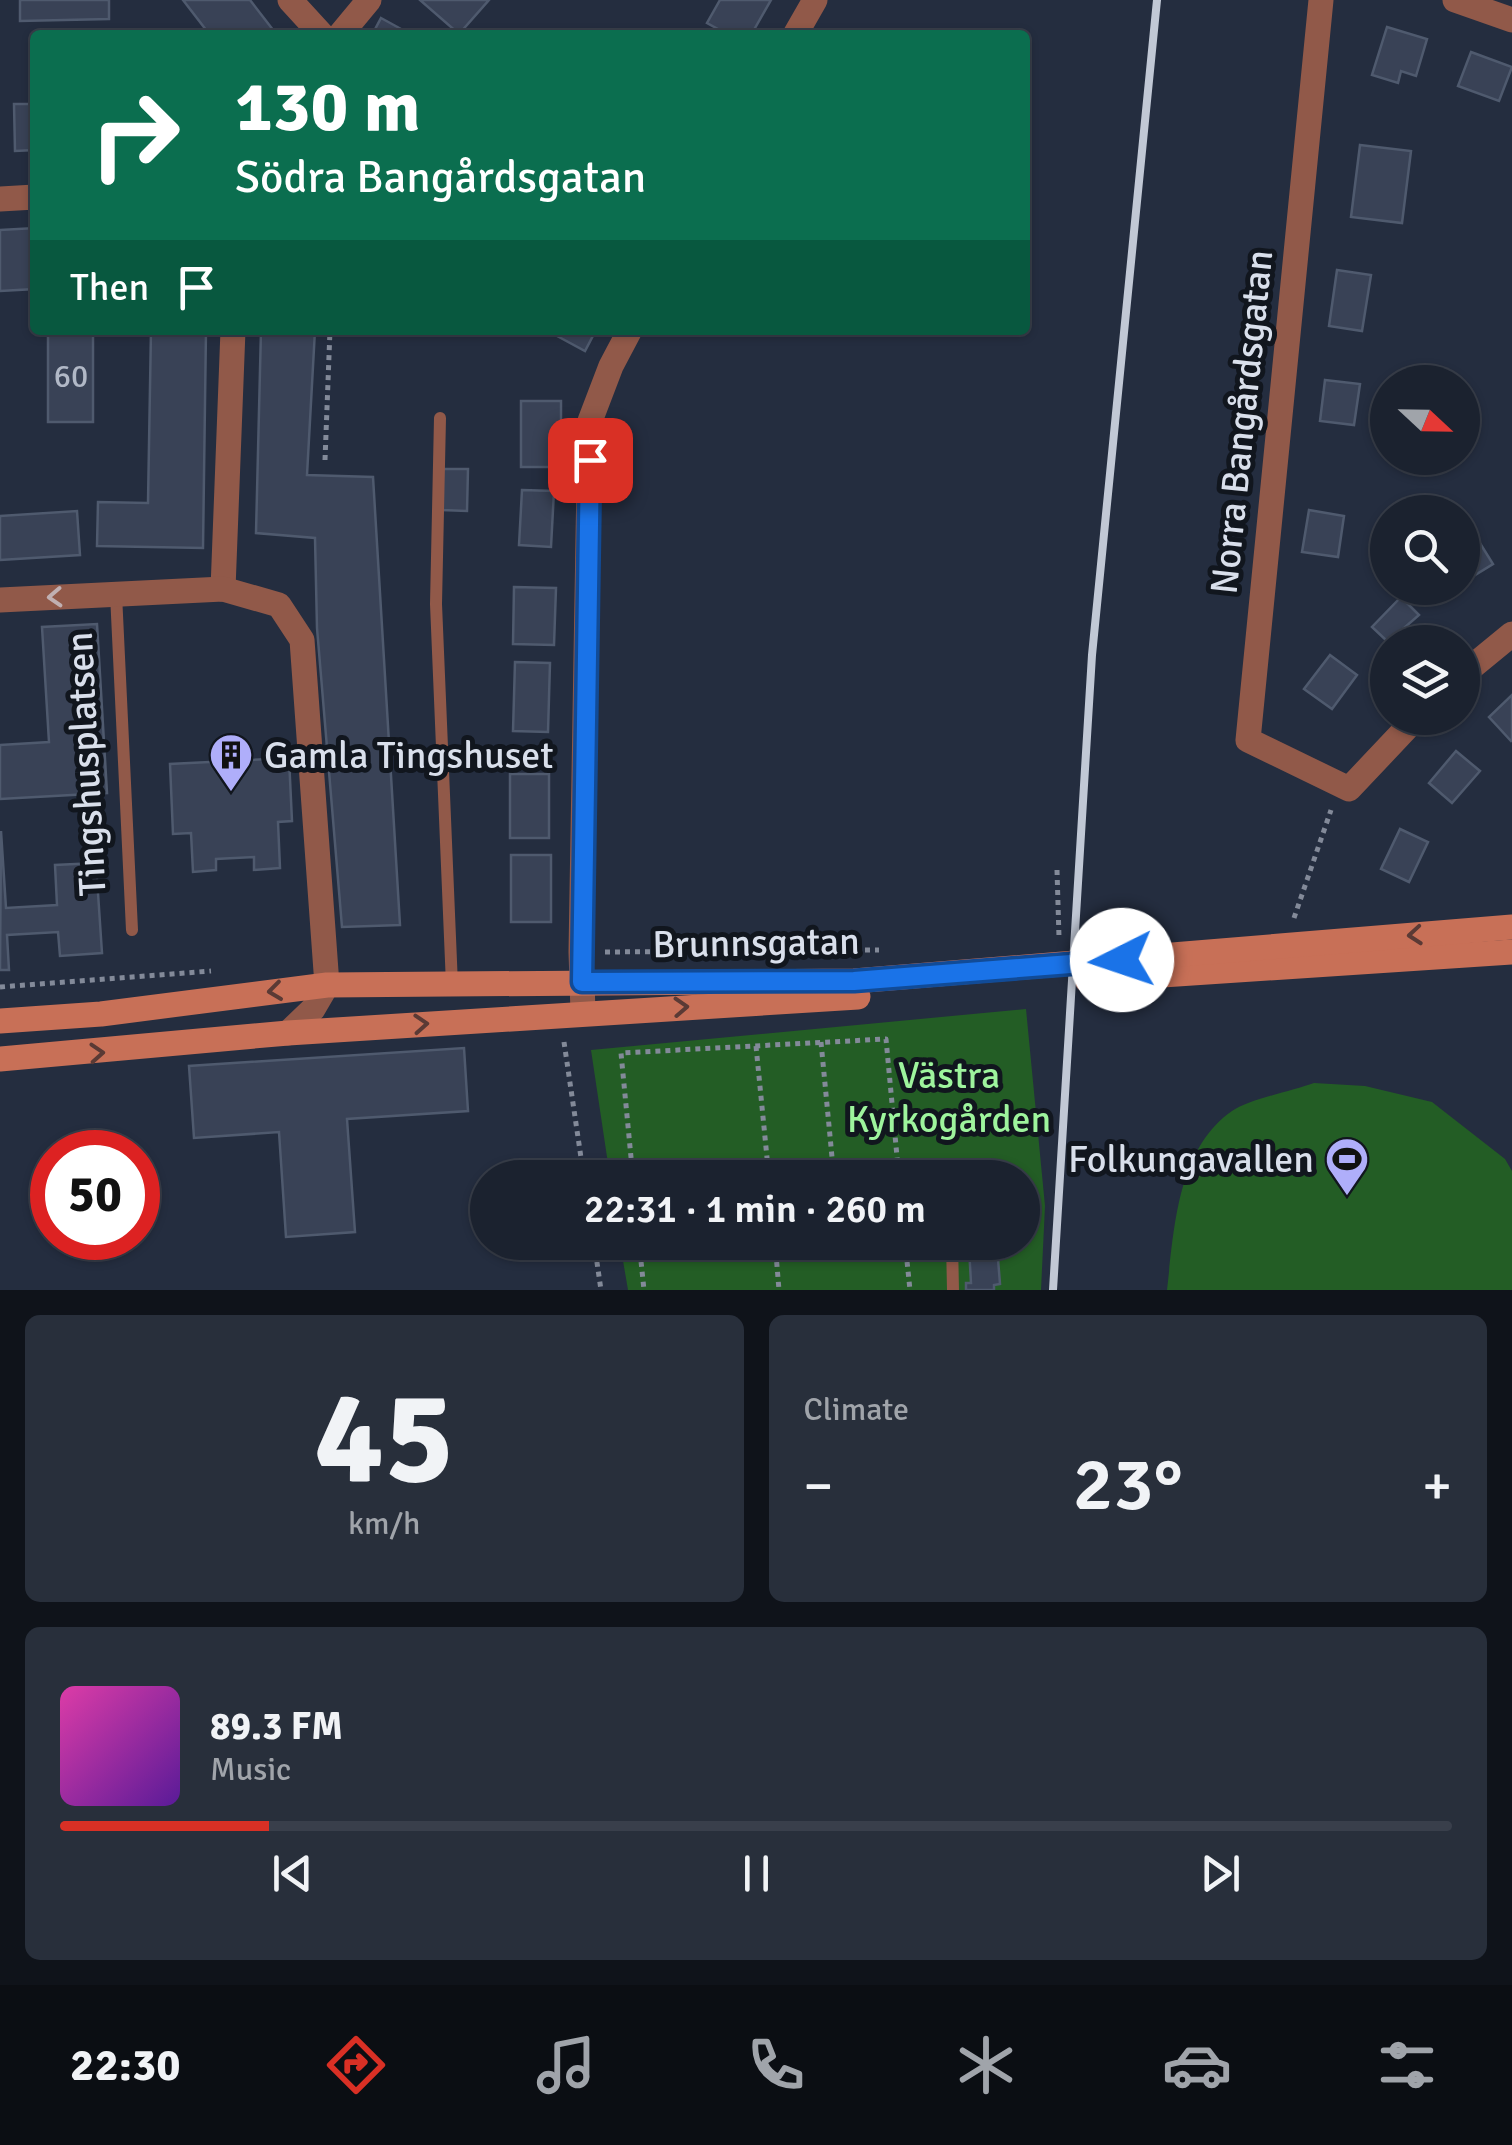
<!DOCTYPE html>
<meta charset="utf-8">
<style>
body{margin:0;font-family:Signika,sans-serif;background:#282f3b;color:#f1f3f6;height:100vh;display:flex;flex-direction:column;font-size:38px;white-space:nowrap}
*{box-sizing:border-box;margin:0}
p{font-size:32px;color:#a0a4aa}
.icon{flex:none;width:55px;height:55px;fill:none;stroke:currentColor;stroke-width:2;stroke-linecap:round;stroke-linejoin:round}
.map{position:relative;height:1290px;overflow:hidden}
.drawer{display:flex;flex-direction:column;gap:25px;padding:25px;background:#0f131a;flex:1}
.drawer>*{flex:none}
.guide{position:absolute;left:30px;top:30px;width:1000px;height:305px;border-radius:10px;box-shadow:0 2px 8px #0004,0 0 0 2px #393f4b;background:#0b6e4f;color:#fff;overflow:hidden}
.needle{width:65px;rotate:112deg}
.fabs{position:absolute;left:1370px;top:365px;display:grid;gap:20px}
.fabs a{display:grid;place-items:center;width:110px;height:110px;border-radius:50%;background:#1b222f;box-shadow:0 2px 8px #0004,0 0 0 2px #393f4b;font-size:50px}
.speed{position:absolute;left:30px;top:1130px;display:flex;gap:20px;font-size:50px;font-weight:700;text-align:center}
.speed>*{display:grid;place-content:center;width:130px;height:130px;border-radius:50%;background:#1b222f;box-shadow:0 2px 8px #0004,0 0 0 2px #393f4b;line-height:1}
.speed .limit{border:15px solid #d22;background:#fff;color:#111}
.pin{position:absolute;display:grid;place-items:center;width:85px;height:85px;color:#fff;margin:-42px;border-radius:20px;box-shadow:0 5px 15px #0006}
.me{position:absolute;width:110px;margin:-55px;rotate:266deg;stroke-linejoin:round;filter:drop-shadow(0 0 8px #0008)}
.turn{display:flex;align-items:center;gap:35px;height:210px;padding:0 40px;font-size:45px}
.turn .icon{width:130px;height:130px;stroke-width:2.5}
.turn b{display:block;font-size:70px;line-height:85px}
.then{display:flex;align-items:center;height:95px;padding:0 40px;background:#0003;gap:20px;font-size:38px}
.big{font-size:75px;font-weight:600;line-height:1.1}
.drawer .tile{flex:1;display:flex;flex-direction:column;justify-content:center;gap:15px;min-width:0;padding:0 35px;border-radius:15px;background:#282f3b}
.drawer .dial{align-items:center;gap:0}
.dial b{font-size:130px;line-height:1}
.song{display:flex;align-items:center;gap:30px}
.cover{width:120px;height:120px;border-radius:15px;background:linear-gradient(135deg,hsl(320 70% 55%),hsl(270 70% 35%))}
.played{height:10px;border-radius:5px;background:linear-gradient(90deg,#d93025 15%,#393f4b 15%)}
.keys{display:flex;justify-content:space-around;direction:ltr}
.heat{display:flex;justify-content:space-between;align-items:center;font-size:55px;direction:ltr}
.drawer .tiles{flex:1;display:grid;gap:25px;grid-template-columns:1fr 1fr}
.tile:last-child{grid-column:span 2}
.trip{position:absolute;left:470px;top:1160px;width:570px;height:100px;border-radius:50px;background:#1b222f;box-shadow:0 2px 8px #0004,0 0 0 2px #393f4b;font-weight:600;line-height:100px;text-align:center}
.dock{display:flex;height:160px;justify-content:space-around;align-items:center;background:#0b0e13;color:#a0a4aa}
.dock .icon{width:70px;height:70px}
.dock .active{color:#d93025}
.dock b{font-size:45px;color:#f1f3f6}
.map>svg:first-child{display:block}
</style>
<div class="map">
<svg width="1512" height="1290" viewBox="0 0 1512 1290">
<rect width="100%" height="100%" fill="#242d3f"/>
<g fill="#235d25">
<polygon points="1026,1009 1045,1206 1041,1290 628,1290 620,1243 1022,1242 1022,1178 610,1177 591,1050"/>
<path d="M1314,1083L1365,1086L1432,1102L1505,1159L1512,1171V1290H1167C1174,1230 1177,1149 1232,1111C1250,1099 1292,1091 1314,1083Z"/>
</g>
<g fill="#394256" stroke="#4f5a6e" stroke-width="2.5">
<polygon points="20,0 109,0 109,19 20,21"/>
<polygon points="183,0 250,0 277,35 210,35"/>
<polygon points="420,0 489,0 459,34"/>
<polygon points="720,0 771,0 751,35 729,35 707,23"/>
<polygon points="381,18 412,35 372,35"/>
<polygon points="1387,27 1427,39 1416,76 1401,71 1398,83 1372,75"/>
<polygon points="1471,52 1512,67 1499,101 1458,86"/>
<polygon points="14,104 35,104 35,150 15,151"/>
<polygon points="1360,145 1411,151 1402,223 1351,217"/>
<polygon points="35,228 35,289 0,291 0,230"/>
<polygon points="1337,270 1371,275 1362,331 1329,326"/>
<rect x="48" y="330" width="45" height="92"/>
<polygon points="151,330 206,330 203,548 97,546 98,502 148,503"/>
<polygon points="261,330 315,330 307,475 373,477 400,925 342,927 317,628 315,538 256,533"/>
<polygon points="546,330 596,330 585,351"/>
<polygon points="1325,380 1360,384 1354,425 1320,421"/>
<rect x="521" y="401" width="40" height="66"/>
<polygon points="443,469 468,469 467,511 442,510"/>
<polygon points="522,490 554,491 551,547 519,545"/>
<polygon points="1309,510 1344,516 1338,557 1302,552"/>
<polygon points="77,511 80,555 0,560 0,516"/>
<polygon points="1478,540 1493,564 1462,583 1462,550"/>
<polygon points="514,587 556,588 554,645 513,644"/>
<polygon points="1401,597 1419,615 1388,642 1372,627"/>
<polygon points="97,624 107,793 0,799 0,745 49,742 42,627"/>
<polygon points="1330,655 1357,675 1332,709 1304,689"/>
<polygon points="515,662 550,663 548,732 513,731"/>
<polygon points="1512,695 1512,740 1511,741 1489,717"/>
<polygon points="1456,751 1480,771 1452,803 1429,783"/>
<polygon points="289,758 292,821 278,822 280,868 254,870 254,857 216,859 216,870 193,872 191,833 173,834 170,764"/>
<rect x="510" y="774" width="39" height="64"/>
<polygon points="1400,829 1428,842 1409,882 1381,869"/>
<polygon points="1,831 6,908 57,905 55,865 96,863 102,953 60,956 58,932 7,935 9,970 0,970"/>
<rect x="511" y="855" width="40" height="67"/>
<polygon points="464,1048 468,1111 347,1119 355,1232 286,1237 279,1132 194,1138 189,1066"/>
<polygon points="997,1246 1000,1284 994,1285 994,1290 966,1290 966,1283 971,1283 969,1248"/>
</g>
<g fill="none" stroke-linecap="round" stroke-linejoin="round">
<g stroke="#838a99" stroke-width="5" stroke-dasharray="5 5" stroke-linecap="butt">
<polyline points="325,460 330,330"/>
<polyline points="1057,870 1059,937"/>
<polyline points="1294,918 1331,810"/>
<polyline points="605,952 879,950"/>
<polyline points="0,987 211,971"/>
<polyline points="564,1042 584,1178"/>
<polyline points="821,1042 834,1178"/>
<polyline points="756,1046 769,1178"/>
<polyline points="633,1178 621,1053 886,1039 899,1178"/>
<polyline points="594,1242 601,1290"/>
<polyline points="639,1242 644,1290"/>
<polyline points="775,1242 779,1290"/>
<polyline points="905,1242 910,1290"/>
</g>
<g stroke="#915949" stroke-width="12">
<polyline points="440,418 436,604 452,985"/>
<polyline points="116,594 132,930"/>
<polyline points="952,1242 953,1290"/>
</g>
<g stroke="#915949" stroke-width="25">
<polyline points="290,0 322,35"/>
<polyline points="1321,0 1248,740 1349,789 1416,718"/>
<polyline points="1455,0 1512,20"/>
<polyline points="340,35 369,0"/>
<polyline points="795,35 815,0"/>
<polyline points="0,199 35,197"/>
<polyline points="223,589 233,330"/>
<polyline points="0,600 223,589 279,605 302,640 327,985 313,1009 288,1033"/>
<polyline points="1462,675 1512,634"/>
<polyline points="583,1012 581,952 590,421 611,366 630,330"/>
</g>
<g stroke="#c87057" stroke-width="25">
<polyline points="1087,980 1512,952"/>
<polyline points="0,1021 101,1014 327,985 854,981 1512,927"/>
<polyline points="0,1059 288,1033 858,997"/>
</g>
<polyline stroke="#c1c8d5" stroke-width="8" points="1053,1290 1092,655 1157,0"/>
</g>
<defs><path id="oneway-chevron" d="M-2-3.5L2.5 0L-2 3.5" fill="none" stroke-width="1.6" stroke-linecap="round" stroke-linejoin="round" transform="scale(2.5)"/></defs>
<use stroke="#c0b0b2" href="#oneway-chevron" transform="translate(55 597) rotate(177)"/>
<g stroke="#5a3a35">
<use href="#oneway-chevron" transform="translate(1415 935) rotate(175)"/>
<use href="#oneway-chevron" transform="translate(275 991) rotate(173)"/>
<use href="#oneway-chevron" transform="translate(681 1007) rotate(-3)"/>
<use href="#oneway-chevron" transform="translate(421 1024) rotate(-4)"/>
<use href="#oneway-chevron" transform="translate(97 1053) rotate(-4)"/>
</g>
<g fill="none" stroke-linecap="round" stroke-linejoin="round">
<g stroke="#114b97" stroke-width="25">
<polyline id="route" points="590,460 582,982 854,981 1122,960"/>
</g>
<use href="#route" stroke="#1a73e8" stroke-width="18"/>
</g>
<defs>
<g id="building-pin" transform="scale(2.25)"><path d="M0 17L-7.5 6A9.5 9.5 0 1 1 7.5 6Z" fill="#afaefa" stroke="#11161e"/><path d="M-4-6H4V6H1V3H-1V6H-4ZM-2.5-4.3h1.7v1.8h-1.7ZM.8-4.3h1.7v1.8H.8ZM-2.5-1h1.7V.8h-1.7ZM.8-1h1.7V.8H.8Z" fill="#111"/></g>
<g id="stadium-pin" transform="scale(2.25)"><path d="M0 17L-7.5 6A9.5 9.5 0 1 1 7.5 6Z" fill="#afaefa" stroke="#11161e"/><path d="M0-5a6.5 5 0 1 0 0 10a6.5 5 0 1 0 0-10ZM-3.5-1.8h7v3.6h-7Z" fill="#111"/></g>
</defs>
<g fill-rule="evenodd">
<use href="#building-pin" x="231" y="755"/>
<use href="#stadium-pin" x="1347" y="1159"/>
</g>
<g text-anchor="middle" dominant-baseline="central" stroke-width="10" stroke-linejoin="round" paint-order="stroke">
<g font-size="32" fill="#b1b8c6">
<text x="71" y="376">60</text>
</g>
<g font-size="38" fill="#d9dfeb" stroke="#11161e">
<text transform="translate(1242 422) rotate(-84)">Norra Bangårdsgatan</text>
<text transform="translate(86 764) rotate(-93)">Tingshusplatsen</text>
<text transform="translate(756 943) rotate(-1)">Brunnsgatan</text>
</g>
<g font-size="38" fill="#d9dfeb" stroke="#11161e" text-anchor="start">
<text x="264" y="755">Gamla Tingshuset</text>
<text x="1314" y="1159" text-anchor="end">Folkungavallen</text>
</g>
<g font-size="38" fill="#9ef49d" stroke="#11161e">
<text x="949" y="1075">Västra<tspan x="949" dy="44">Kyrkogården</tspan></text>
</g>
</g>
</svg>
<div class="fabs">
<a><svg class="needle" viewBox="-14 -14 28 28"><path d="M0-13l5 13h-10z" fill="#e53935"/><path d="M0 13l5-13h-10z" fill="#a0a4aa"/></svg></a>
<a><svg class="icon" aria-label="search" viewBox="0 0 24 24"><circle cx="10" cy="10" r="6"/><path d="M15 15l6 6"/></svg></a>
<a><svg class="icon" aria-label="layers" viewBox="0 0 24 24"><path d="M12 4l9 5-9 5-9-5zM3 14l9 5 9-5"/></svg></a>
</div>
<div class="speed"><div class="limit">50</div></div>
<div class="pin" style="left:590px;top:460px;background:#d93025"><svg class="icon" aria-label="arrive" viewBox="0 0 24 24"><path d="M6 21V4h12l-3 4 3 4H6"/></svg></div>
<svg class="me" style="left:1122px;top:960px" viewBox="-20 -20 40 40"><circle r="19" fill="#fff"/><path d="M0-13L10 11 0 6-10 11z" fill="#1a73e8"/></svg>
<div class="trip">22:31 · 1 min · 260 m</div>
<div class="guide">
<div class="turn"><svg class="icon" aria-label="right" viewBox="0 0 24 24"><path d="M7 20v-9h11M14 6l5 5-5 5"/></svg><div><b>130 m</b>Södra Bangårdsgatan</div></div>
<div class="then">Then<svg class="icon" aria-label="arrive" viewBox="0 0 24 24"><path d="M6 21V4h12l-3 4 3 4H6"/></svg></div>
</div>
</div>
<section class="drawer">
<div class="tiles">
<div class="tile dial"><b>45</b><p>km/h</p></div>
<div class="tile"><p>Climate</p>
<div class="heat"><a>−</a><b class="big">23°</b><a>+</a></div>
</div>
<div class="tile">
<div class="song"><i class="cover"></i><div><b>89.3 FM</b><p>Music</p></div></div>
<div class="played"></div>
<div class="keys"><svg class="icon" aria-label="previous" viewBox="0 0 24 24"><path d="M18 5L8 12l10 7zM5 5v14"/></svg><svg class="icon" aria-label="pause" viewBox="0 0 24 24"><path d="M8 5v14M16 5v14"/></svg><svg class="icon" aria-label="next" viewBox="0 0 24 24"><path d="M6 5l10 7-10 7zM19 5v14"/></svg></div>
</div>
</div>
</section>
<nav class="dock">
<b>22:30</b>
<svg class="icon active" aria-label="directions" viewBox="0 0 24 24"><path d="M12 3l9 9-9 9-9-9zM9 14v-3h6M13 9l2 2-2 2"/></svg>
<svg class="icon" aria-label="music" viewBox="0 0 24 24"><path d="M9 18V5l10-2v13"/><circle cx="6" cy="18" r="3"/><circle cx="16" cy="16" r="3"/></svg>
<svg class="icon" aria-label="phone" viewBox="0 0 24 24"><path d="M5 4h4l2 5-3 2q2 4 5 5l2-3 5 2v4C11 20 4 13 5 4z"/></svg>
<svg class="icon" aria-label="climate" viewBox="0 0 24 24"><path d="M12 3v18M4 7l16 10M4 17L20 7"/></svg>
<svg class="icon" aria-label="car" viewBox="0 0 24 24"><path d="M5 17H2v-5l4-1 3-4h7l3 4 3 1v5h-3M9 17h6M6 11h13"/><circle cx="7" cy="17" r="2"/><circle cx="17" cy="17" r="2"/></svg>
<svg class="icon" aria-label="filters" viewBox="0 0 24 24"><path d="M4 7h16M4 17h16"/><circle cx="9" cy="7" r="2"/><circle cx="15" cy="17" r="2"/></svg>
</nav>
